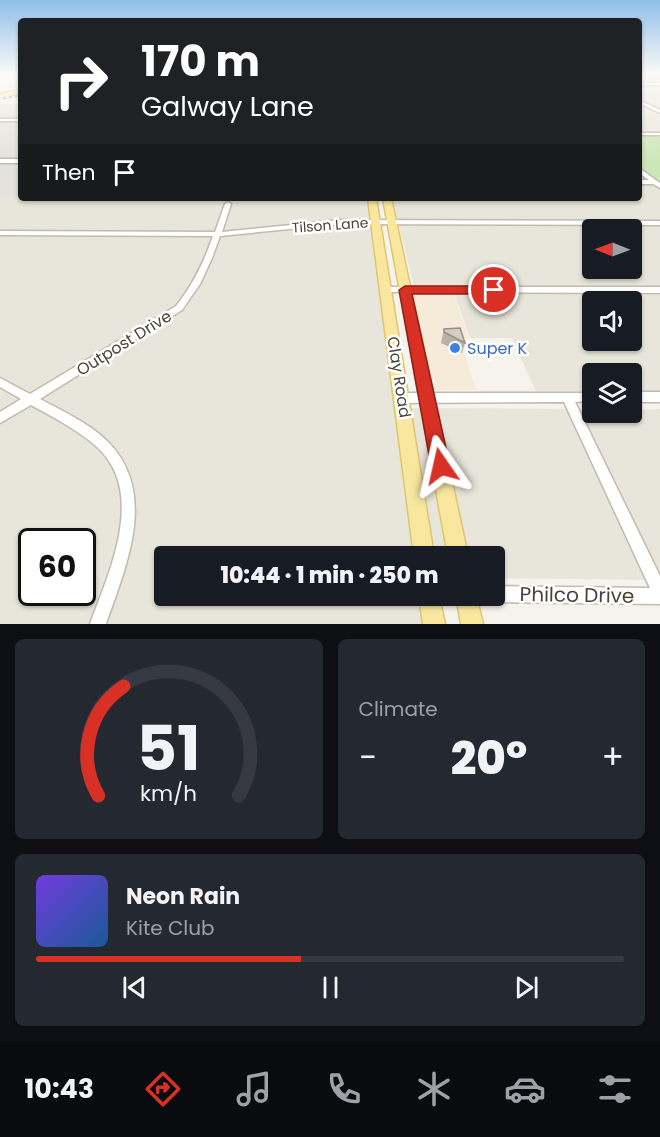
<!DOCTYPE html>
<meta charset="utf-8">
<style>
body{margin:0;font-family:Poppins,sans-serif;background:#242831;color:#f1f3f6;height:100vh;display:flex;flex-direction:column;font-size:22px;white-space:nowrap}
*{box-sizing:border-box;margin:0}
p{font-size:20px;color:#9ea1a6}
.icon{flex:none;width:33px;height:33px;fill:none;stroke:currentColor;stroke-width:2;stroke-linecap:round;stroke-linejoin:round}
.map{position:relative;height:624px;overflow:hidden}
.side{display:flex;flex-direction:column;gap:15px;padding:15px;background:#0d0f14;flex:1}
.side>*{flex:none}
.banner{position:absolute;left:18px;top:18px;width:624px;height:183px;border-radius:6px;box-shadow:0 2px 4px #0004;background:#202124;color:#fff;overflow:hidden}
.needle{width:39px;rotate:271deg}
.tools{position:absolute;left:582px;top:219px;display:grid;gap:12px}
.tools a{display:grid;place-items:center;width:60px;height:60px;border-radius:6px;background:#171b24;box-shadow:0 2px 4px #0004;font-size:30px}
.speed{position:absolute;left:18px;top:528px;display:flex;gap:12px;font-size:30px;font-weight:700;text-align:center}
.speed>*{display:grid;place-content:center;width:78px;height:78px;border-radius:50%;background:#171b24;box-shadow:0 2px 4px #0004;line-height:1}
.speed .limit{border:3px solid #111;border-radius:9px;background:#fff;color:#111}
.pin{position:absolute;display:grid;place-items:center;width:51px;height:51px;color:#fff;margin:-26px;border:3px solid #fff;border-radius:50%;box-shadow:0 2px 6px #0007}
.me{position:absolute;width:66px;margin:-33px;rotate:349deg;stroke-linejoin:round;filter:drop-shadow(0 0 4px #0008)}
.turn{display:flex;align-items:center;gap:21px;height:126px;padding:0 24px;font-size:27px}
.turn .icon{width:78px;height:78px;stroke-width:2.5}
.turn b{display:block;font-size:42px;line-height:51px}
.then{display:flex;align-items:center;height:57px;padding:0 24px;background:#0003;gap:12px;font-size:22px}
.big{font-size:45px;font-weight:800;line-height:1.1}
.side .tile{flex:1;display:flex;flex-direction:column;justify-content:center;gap:9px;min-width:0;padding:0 21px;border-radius:9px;background:#242831}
.side .dial{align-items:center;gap:0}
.dial svg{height:156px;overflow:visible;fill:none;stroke:#363941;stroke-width:7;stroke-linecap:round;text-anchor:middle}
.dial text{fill:#f1f3f6;stroke:none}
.song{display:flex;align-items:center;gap:18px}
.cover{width:72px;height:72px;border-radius:9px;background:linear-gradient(135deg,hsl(260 70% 55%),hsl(210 70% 35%))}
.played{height:6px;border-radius:3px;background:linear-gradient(90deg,#d93025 45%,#363941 45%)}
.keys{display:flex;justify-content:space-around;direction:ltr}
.heat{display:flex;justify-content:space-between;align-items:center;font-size:33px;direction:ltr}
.side .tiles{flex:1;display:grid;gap:15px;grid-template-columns:1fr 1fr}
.tile:last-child{grid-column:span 2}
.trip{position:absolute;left:154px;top:546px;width:351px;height:60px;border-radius:6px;background:#171b24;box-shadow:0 2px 4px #0004;font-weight:800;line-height:60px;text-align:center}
.tabs{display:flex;height:96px;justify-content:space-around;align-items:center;background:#090b0e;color:#9ea1a6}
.tabs .icon{width:42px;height:42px}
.tabs .active{color:#d93025}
.tabs b{font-size:27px;color:#f1f3f6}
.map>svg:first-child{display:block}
</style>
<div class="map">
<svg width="660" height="624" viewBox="0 0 660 624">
<rect width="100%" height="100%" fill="#f5f3eb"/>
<g fill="#e8e5da" fill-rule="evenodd">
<path d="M639,73H660V288L414,286L392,198H639ZM592,230H632V268H592Z"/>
<path d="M0,197L367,198L395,408L592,409V412L660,409V580L495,578V556H165V596H420L423,624H0ZM32,542H82V592H32Z"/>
<path d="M454,293L660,295V393H632V374H592V393L536,392L512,338H470ZM592,302H632V340H592Z"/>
</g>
<polygon fill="#f5ebd8" points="453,293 469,338 459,338 476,390 432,390 412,299 418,295"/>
<rect fill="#e5e2dc" x="0" y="104" width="21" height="93"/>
<polygon fill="#cde6b7" points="639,134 660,134 660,182 656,182 639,170"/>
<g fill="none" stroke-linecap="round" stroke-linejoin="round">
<g stroke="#c0bbae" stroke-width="3">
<g id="minor">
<rect x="639" y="73" width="21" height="2"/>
<rect x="639" y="83" width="21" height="2"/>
<polygon points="639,100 660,110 660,113 639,103"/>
<rect x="0" y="119" width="21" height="2"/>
<rect x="639" y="133" width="21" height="2"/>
<rect x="0" y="159" width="21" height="4"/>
<polygon points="639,168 660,183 660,188 653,184 639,184 639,180 649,180 639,173"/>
<path d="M228,202L231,204L222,232L340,220L660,221V225L340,224L220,236L212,258L200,284L182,310L40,399C62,411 89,423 107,441C159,492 126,566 106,624H90C109,572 147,493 97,447C78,430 53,417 31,405L0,423V412L21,399L0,387V378L30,394L176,306C193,285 204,262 213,236L0,235V231L215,232L225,204Z"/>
<polygon points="385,287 660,287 660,293 382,292 381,290"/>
<rect x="632" y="392" width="28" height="10"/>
<polygon points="402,393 592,393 592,401 575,402 660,576 660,604 495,602 489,600 488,596 495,596 495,586 650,588 564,402 402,403 398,401 396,398 398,395"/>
<polygon points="422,596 441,596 439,602 433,604 424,602"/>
</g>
</g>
<g stroke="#dec670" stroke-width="3">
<g id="major">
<polygon points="21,89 21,93 0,98 0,94"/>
<polygon points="368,198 376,198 434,556 414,556"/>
<polygon points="383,198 391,198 468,556 448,556"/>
<polygon points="419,596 439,596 445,624 423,624"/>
<polygon points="456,596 476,596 483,624 461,624"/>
</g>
</g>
<use href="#minor" fill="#fff" fill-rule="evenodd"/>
<use href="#major" fill="#f9e7a0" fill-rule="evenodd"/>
<g stroke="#999" stroke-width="2">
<polyline id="rail" points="0,99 21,95"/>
</g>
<use href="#rail" stroke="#fff" stroke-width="1.5" stroke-dasharray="3" stroke-linecap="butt"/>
</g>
<polygon fill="#b8b2a6" points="444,329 465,343 462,353 441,343"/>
<polygon fill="#d6cfc1" stroke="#969187" stroke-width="1.5" points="460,328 465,343 444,332 444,329"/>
<linearGradient id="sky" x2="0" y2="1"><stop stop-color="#90beea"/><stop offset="0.46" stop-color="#fafaf6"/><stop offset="1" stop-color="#fafaf6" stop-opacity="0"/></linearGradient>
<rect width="660" height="160" fill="url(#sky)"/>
<polygon fill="#d93025" stroke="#8d1f18" stroke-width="1.5" points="405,286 494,286 501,290 494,294 412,294 450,466 447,472 441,475 434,472 431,466 399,290"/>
<circle fill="#3f7fe0" stroke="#fff" stroke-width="2" cx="455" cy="348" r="6"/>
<g text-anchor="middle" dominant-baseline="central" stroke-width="5" stroke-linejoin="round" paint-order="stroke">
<g font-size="14" fill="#494439" stroke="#fff">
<text transform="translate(330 225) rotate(-4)">Tilson Lane</text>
</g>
<g font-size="16" fill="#494439" stroke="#fff">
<text transform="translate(124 343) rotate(-32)">Outpost Drive</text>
<text transform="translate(399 377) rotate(81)">Clay Road</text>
</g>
<g font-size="16" fill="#366cbe" stroke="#fff" text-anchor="start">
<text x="467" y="348">Super K</text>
</g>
<g font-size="20" fill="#494439" stroke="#fff">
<text transform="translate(577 595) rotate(1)">Philco Drive</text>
</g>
</g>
</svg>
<div class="tools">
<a><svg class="needle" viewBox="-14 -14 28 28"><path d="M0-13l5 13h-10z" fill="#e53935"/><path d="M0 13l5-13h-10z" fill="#9ea1a6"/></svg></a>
<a><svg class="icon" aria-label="sound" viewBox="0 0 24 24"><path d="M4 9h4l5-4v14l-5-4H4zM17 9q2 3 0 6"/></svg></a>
<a><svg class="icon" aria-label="layers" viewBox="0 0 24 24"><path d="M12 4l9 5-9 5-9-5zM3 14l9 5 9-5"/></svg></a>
</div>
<div class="speed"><div class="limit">60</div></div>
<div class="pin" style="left:494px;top:290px;background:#d93025"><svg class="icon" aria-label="arrive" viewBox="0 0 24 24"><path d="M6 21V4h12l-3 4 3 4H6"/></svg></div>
<svg class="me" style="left:441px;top:466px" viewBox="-20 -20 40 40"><path d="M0-17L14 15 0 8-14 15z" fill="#d93025" stroke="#fff" stroke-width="4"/></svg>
<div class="trip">10:44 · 1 min · 250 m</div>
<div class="banner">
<div class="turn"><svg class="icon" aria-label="right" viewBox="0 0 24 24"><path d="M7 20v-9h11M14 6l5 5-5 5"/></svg><div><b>170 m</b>Galway Lane</div></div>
<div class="then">Then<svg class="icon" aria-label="arrive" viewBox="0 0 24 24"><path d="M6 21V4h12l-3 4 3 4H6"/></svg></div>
</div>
</div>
<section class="side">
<div class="tiles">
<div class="tile dial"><svg viewBox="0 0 100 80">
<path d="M14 69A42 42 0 1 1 86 69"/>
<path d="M14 69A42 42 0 0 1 27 13" stroke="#d93025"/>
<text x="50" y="56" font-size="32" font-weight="700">51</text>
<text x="50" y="72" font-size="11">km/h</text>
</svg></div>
<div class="tile"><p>Climate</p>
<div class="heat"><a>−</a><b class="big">20°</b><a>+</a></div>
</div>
<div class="tile">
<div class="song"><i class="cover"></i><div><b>Neon Rain</b><p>Kite Club</p></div></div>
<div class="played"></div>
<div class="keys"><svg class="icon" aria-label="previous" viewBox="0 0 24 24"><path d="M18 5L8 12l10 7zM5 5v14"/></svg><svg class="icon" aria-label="pause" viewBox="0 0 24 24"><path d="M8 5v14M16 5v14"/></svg><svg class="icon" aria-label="next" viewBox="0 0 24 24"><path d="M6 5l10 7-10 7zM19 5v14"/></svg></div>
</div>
</div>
</section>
<nav class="tabs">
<b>10:43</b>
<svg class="icon active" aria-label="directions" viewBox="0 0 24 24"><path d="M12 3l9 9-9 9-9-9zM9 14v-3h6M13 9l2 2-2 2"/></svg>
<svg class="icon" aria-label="music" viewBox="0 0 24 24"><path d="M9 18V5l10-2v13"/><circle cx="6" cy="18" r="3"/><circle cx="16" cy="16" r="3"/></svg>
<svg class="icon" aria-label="phone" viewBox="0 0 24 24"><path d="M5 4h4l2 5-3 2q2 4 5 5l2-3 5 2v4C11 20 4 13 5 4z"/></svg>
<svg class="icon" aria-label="climate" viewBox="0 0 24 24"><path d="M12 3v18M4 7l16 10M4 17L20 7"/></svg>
<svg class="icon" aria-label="car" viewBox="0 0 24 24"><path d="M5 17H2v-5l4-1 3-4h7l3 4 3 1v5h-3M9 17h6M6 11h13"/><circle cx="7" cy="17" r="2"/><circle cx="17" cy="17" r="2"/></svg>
<svg class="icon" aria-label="filters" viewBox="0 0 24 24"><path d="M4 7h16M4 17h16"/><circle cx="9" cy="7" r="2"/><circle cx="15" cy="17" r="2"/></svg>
</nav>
